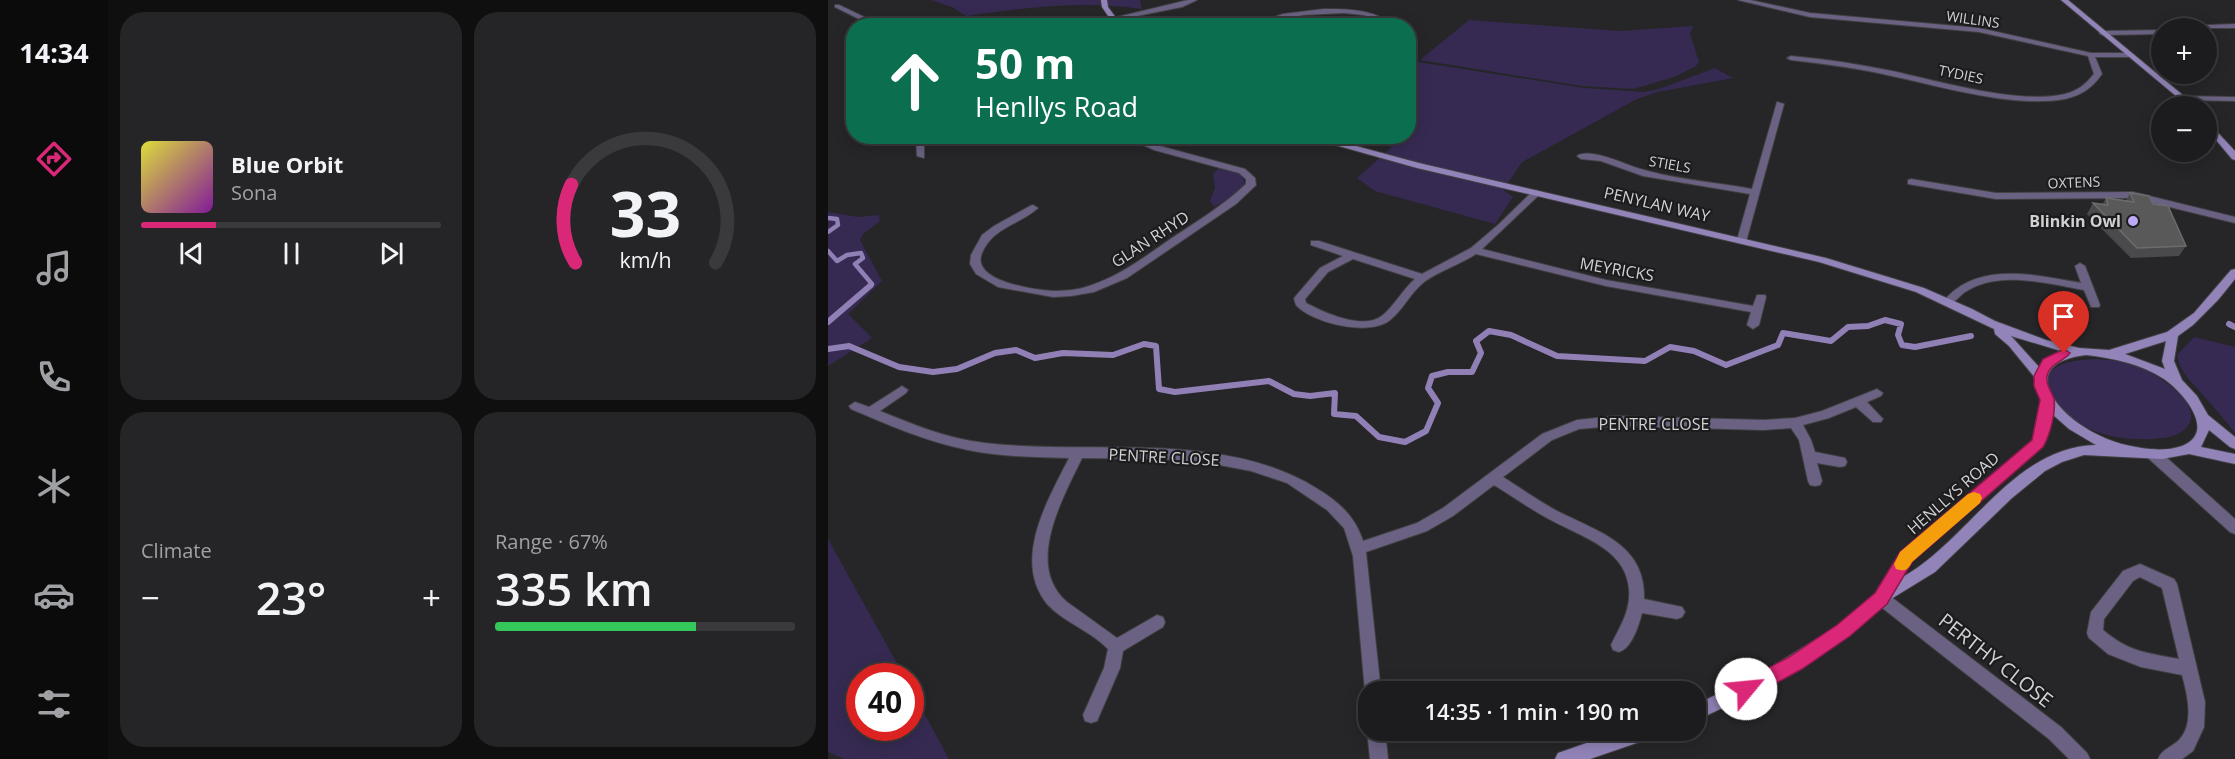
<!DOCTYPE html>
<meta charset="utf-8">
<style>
body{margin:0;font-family:"Open Sans",sans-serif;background:#252527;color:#f1f3f6;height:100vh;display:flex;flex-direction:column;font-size:22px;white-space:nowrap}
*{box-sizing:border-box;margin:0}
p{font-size:20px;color:#a0a1a4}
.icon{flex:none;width:33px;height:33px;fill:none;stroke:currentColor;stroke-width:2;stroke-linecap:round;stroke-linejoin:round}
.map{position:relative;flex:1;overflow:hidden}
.drawer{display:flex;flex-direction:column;gap:12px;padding:12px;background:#0f0f10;width:720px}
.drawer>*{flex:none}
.guide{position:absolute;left:18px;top:18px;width:570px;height:126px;border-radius:24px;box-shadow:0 3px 15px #0003,0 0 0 2px #3a3a3c;background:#0b6e4f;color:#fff;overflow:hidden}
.fabs{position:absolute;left:1323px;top:18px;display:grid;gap:12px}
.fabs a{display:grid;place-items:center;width:66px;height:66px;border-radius:50%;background:#1c1c1e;box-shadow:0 3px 15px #0003,0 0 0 2px #3a3a3c;font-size:30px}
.speed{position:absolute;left:18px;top:663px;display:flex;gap:12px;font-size:30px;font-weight:700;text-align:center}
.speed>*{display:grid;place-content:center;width:78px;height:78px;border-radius:50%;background:#1c1c1e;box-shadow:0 3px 15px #0003,0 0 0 2px #3a3a3c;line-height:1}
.speed .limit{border:9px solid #d22;background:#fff;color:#111}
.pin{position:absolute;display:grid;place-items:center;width:51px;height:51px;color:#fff;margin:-62px -26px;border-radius:50% 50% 50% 0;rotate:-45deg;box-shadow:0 0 6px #0007}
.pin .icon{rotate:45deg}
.me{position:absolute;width:66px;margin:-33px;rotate:62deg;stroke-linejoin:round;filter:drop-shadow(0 0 4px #0008)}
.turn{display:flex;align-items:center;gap:21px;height:126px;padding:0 30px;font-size:27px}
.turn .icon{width:78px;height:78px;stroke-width:2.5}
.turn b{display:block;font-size:42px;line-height:51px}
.big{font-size:45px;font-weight:600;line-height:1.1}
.drawer .widget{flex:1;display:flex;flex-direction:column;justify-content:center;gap:9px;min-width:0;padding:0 21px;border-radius:24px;background:#252527}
.drawer .dial{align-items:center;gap:0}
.dial svg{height:156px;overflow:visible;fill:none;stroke:#3a3a3c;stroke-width:7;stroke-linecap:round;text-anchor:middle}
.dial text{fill:#f1f3f6;stroke:none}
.song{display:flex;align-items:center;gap:18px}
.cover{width:72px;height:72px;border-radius:9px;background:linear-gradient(135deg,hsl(60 70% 55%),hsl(290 70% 35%))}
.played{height:6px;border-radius:3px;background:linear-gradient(90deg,#db2777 25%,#3a3a3c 25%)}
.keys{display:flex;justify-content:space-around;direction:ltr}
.heat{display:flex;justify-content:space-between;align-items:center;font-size:33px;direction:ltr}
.charge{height:9px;border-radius:4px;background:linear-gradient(90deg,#34c759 67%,#3a3a3c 0)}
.drawer .tiles{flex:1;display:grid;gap:12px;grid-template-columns:repeat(2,1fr)}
.trip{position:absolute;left:530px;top:681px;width:348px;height:60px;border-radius:24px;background:#1c1c1e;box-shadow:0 3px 15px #0003,0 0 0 2px #3a3a3c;font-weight:600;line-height:60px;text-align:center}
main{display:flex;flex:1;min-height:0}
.tab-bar{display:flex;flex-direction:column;width:108px;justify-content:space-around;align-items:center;background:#0b0b0c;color:#a0a1a4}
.tab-bar .icon{width:42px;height:42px}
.tab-bar .active{color:#db2777}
.tab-bar b{font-size:27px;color:#f1f3f6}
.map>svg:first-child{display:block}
</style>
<main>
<nav class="tab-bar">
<b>14:34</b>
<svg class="icon active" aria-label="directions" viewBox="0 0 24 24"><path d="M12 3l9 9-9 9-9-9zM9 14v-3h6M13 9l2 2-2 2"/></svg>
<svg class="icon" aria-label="music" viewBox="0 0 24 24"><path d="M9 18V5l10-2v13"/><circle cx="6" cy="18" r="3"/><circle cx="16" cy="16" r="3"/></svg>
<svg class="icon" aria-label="phone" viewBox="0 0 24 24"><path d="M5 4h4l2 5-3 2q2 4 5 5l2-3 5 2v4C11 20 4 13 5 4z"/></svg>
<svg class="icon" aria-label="climate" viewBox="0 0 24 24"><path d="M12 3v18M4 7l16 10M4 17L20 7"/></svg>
<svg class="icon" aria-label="car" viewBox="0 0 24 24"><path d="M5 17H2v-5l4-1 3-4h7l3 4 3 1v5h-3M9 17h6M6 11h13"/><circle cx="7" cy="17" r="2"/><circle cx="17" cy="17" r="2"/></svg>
<svg class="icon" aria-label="filters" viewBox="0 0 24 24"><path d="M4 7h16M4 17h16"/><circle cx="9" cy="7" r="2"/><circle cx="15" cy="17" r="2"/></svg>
</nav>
<section class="drawer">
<div class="tiles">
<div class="widget">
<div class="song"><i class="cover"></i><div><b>Blue Orbit</b><p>Sona</p></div></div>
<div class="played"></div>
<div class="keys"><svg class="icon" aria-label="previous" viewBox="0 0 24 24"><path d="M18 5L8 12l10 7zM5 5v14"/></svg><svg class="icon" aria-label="pause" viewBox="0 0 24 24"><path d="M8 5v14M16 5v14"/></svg><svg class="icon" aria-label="next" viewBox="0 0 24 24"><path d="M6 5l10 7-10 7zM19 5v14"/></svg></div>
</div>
<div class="widget dial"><svg viewBox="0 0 100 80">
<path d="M14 69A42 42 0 1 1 86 69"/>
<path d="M14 69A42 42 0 0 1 12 29" stroke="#db2777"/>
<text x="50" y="56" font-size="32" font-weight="700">33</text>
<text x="50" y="72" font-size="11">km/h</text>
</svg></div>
<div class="widget"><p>Climate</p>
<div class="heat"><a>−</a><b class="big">23°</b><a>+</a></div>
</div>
<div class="widget"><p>Range · 67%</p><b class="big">335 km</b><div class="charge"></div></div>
</div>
</section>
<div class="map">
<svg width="1407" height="759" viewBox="0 0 1407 759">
<rect width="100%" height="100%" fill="#262528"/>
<g fill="#362a52">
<path d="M103,0H312L314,9C253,0 198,8 138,16L124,7Z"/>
<polygon points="641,20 792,31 865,26 862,34 871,62 868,66 846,77 805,89 754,86 592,60"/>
<polygon points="590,62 756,88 816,92 831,89 887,68 905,78 830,92 809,99 694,162 675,190 685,197 667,224 547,191 529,178 564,147 528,137 580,136 581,69"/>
<polygon points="395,168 413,175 417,183 411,193 386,207 382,201 387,188 385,174 390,169"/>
<polygon points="0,212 30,217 51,215 52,221 35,234 32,240 54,281 20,314 44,338 0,366"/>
<path d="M1366,337L1407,347V433C1397,420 1386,407 1375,395C1364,382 1352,373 1349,355Z"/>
<path d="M1266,359C1279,360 1291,360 1303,364C1322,369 1379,403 1359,427C1350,437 1337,438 1325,439C1304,440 1282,438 1262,429C1243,420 1194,380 1235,364C1244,360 1256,360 1266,359Z"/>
<polygon points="0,539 76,676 32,676 32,728 82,728 83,689 121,759 16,759 0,752"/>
</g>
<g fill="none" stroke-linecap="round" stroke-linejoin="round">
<g stroke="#9180b5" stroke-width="4.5">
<polyline points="0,218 9,219 10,225 0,232"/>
<polyline points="0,251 9,261 19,255 33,253 35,258 27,264 44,284 41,287"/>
</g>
<g stroke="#9180b5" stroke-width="6">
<polyline points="0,322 43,285"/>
<polyline points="1401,324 1407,327"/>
<polyline points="0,349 21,346 71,367 105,372 129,369 167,353 188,350 207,358 235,353 285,355 316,344 328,346 331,389 347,392 441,381 466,394 482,396 507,393 506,414 528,416 551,437 577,442 598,431 610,403 600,388 604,376 620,372 644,372 653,353 648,341 661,331 683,335 729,356 817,361 842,347 866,351 898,365 950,345 955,333 1003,341 1020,327 1040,326 1057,320 1073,324 1070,335 1074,345 1087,347 1143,336"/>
</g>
<g stroke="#414143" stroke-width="2">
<g id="street">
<polygon points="360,0 369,0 354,7 284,21 281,19"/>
<path d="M910,0H922L982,13L1151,28L1263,53H1302L1306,55L1302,57H1267L1274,74C1264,88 1254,95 1237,99C1185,108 1115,87 1064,76C1031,68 997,64 963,60L959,58L963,56C997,59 1030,64 1064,71C1110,81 1191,105 1237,94C1251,90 1257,85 1266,74L1260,56L1151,32L982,17Z"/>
<polygon points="7,5 11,5 55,26 45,26 7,7"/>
<path d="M496,9C521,9 546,9 567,26H559L549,19L535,15L516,13L475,15L432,26H421L455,14Z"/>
<polygon points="1407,24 1407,28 1351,28 1354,26"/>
<polygon points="1334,30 1334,34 1274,35 1271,33 1274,31"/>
<polygon points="1351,96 1407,97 1407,101 1354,100 1350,98"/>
<path d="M949,102L956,104L918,242L914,243L909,240L922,194L815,176L773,161L753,159L749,156C760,148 793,162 806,167C842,179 886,182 924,189Z"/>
<polygon points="88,136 96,136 96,158 89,156"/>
<path d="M296,136H309L332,146L417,169L427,178L428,185L408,204L299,278L266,292L243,296L225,297L170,287L148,274L142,264L143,255L154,235L166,226L202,206L205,205L210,208C191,225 165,227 154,253C142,281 207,290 225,291C236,291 251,290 261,286C292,276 318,256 344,238C370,221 396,205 418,184V179L411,173L326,150Z"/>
<polygon points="1083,179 1168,193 1305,192 1407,217 1407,223 1305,198 1168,199 1080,184 1080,180"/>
<path d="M708,190L713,193L711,195L654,249L778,280L925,306L929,295H937L938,297L931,325L925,329L919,325L923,312L778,286L648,254C631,265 611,271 596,282C582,293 575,310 562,320C542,337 484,323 468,305L466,299L467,297L492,268L515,256L483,245V241H491L594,274L643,248L670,225L705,191ZM525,259L587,279C575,289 567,305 555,315C536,331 497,313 478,303L477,299L500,272Z"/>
<path d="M1252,263L1257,266L1272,305L1271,307H1263L1256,290C1220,284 1171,269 1137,292C1133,295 1128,300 1124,304H1116L1115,302C1148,260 1208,275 1253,283L1247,266Z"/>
<path d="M74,386L80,390L78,393L52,411C86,425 120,439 157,443C264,456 392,429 488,488C510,501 527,516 535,541L589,523L615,508L714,434L749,420L786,416L936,420L967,418L994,411L1049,389L1055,393L1053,396L1039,402L1055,419L1053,422H1045L1028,407L1001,418L975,425L983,440L987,452L1017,458L1019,462L1017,466L1012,467L989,463L994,481L992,485L987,486L982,485L980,481L971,440L963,428L936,430L786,426L751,429L724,440L675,477C694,489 712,502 731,512C771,532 818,545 816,599L854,607L857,612L854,617L849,619L814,613C811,625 804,648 791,652L785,650L783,645C792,626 803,611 801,589C798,548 751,536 721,519C702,509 684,496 666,485L625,516L599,531L538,552L553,692H540V698L537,692L525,556L516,528L499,510L459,483L423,471L381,463L334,459L254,458C235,498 196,565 239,602L289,638L329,615L335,617L337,622L335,627L295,651L292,668L269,721L263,723L257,721L255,715L276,668L280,649C263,631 237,623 220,605C183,561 220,500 241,458C207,457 173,457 140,450C99,442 61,425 23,409L21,406L27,402L41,407Z"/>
<polygon points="1325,449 1330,450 1407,519 1407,534 1402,532 1320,458 1318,454 1320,450"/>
<path d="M1312,564L1346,579L1349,584L1377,702L1376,727L1365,751L1354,759H1330C1334,749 1344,747 1351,740C1367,724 1359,693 1354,675L1313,667L1280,654L1261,638L1259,633L1263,612L1295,571ZM1312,577L1334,588L1351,659C1318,653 1301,652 1275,630L1276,619L1305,581Z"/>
<polygon points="1053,591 1058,593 1233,727 1259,753 1262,759 1241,759 1221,739 1048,603 1045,598 1048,593"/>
<polygon points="540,729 540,730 557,730 560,759 542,759 539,730"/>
</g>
</g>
<g stroke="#414143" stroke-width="2">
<g id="secondary">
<polygon points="273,0 279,0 280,7 294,26 287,26 274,7"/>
<polygon points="1233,0 1240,0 1368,106 1360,106"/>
<polygon points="1378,120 1407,151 1407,160 1404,159 1378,128"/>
<path d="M475,136H491L591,163L998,258L1096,288L1144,309L1167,321L1218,340L1251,348L1281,350L1339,332L1366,313L1403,270L1407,269V279L1390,300L1365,325L1350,336L1346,361L1354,380L1369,396L1380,415L1407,437V449L1402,447L1381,430L1373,447L1407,454V464L1361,454L1334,459L1256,455L1234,462L1217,471L1184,498L1107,572L1063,599L1020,637L949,682L867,721V705L937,671L1008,627L1048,593L1073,553L1205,440L1209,430L1214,399L1209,390L1208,379L1181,346L1167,334L1166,329L1088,292L991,262L589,168ZM1183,336L1233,351L1221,357L1211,367ZM1338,341L1334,361L1337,369L1297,354ZM1258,355C1285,358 1313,364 1336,379C1354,391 1390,432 1354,446C1340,451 1322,450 1308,447C1288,444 1267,435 1250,423C1214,396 1202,362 1258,355ZM1223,413L1241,429L1268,445C1184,447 1141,541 1073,578L1083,561L1215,446L1221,430Z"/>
<polygon points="796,730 831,730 829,736 762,759 727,759 730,753"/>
</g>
</g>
<use href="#street" fill="#6b6283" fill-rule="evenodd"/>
<use href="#secondary" fill="#9284b8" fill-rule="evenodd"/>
</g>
<polygon fill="#4a4a4c" points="1302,193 1325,204 1358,246 1351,256 1303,258 1259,214 1265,203 1274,205 1278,198 1298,201"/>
<polygon fill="#59595a" stroke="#6c6c6d" stroke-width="1.5" points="1302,193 1321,196 1325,204 1340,206 1358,246 1309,248 1265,203 1280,205 1278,198 1306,202"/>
<path fill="#db2777" stroke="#8e194d" stroke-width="1.5" d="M1236,349L1242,353C1235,362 1222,363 1219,376C1217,385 1224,391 1226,399C1228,413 1222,435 1215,447L1084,562L1059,604L1022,636L974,669L925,696L918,698L912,696L909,689L912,683L961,657L1009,625L1047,593L1072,552L1204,440L1212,400L1206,386V376L1215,359Z"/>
<path fill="#f59e0b" d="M1146,492L1152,494L1154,498L1152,503L1084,562C1080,570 1077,572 1068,569L1066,564L1072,552L1140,494Z"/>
<circle fill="#bea9f5" stroke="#1c1c1e" stroke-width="2" cx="1305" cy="221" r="6"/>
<g text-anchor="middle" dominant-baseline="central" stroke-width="4.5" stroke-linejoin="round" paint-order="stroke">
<g font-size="14" fill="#d1d1d2" stroke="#1c1c1e">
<text transform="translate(1145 19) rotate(8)">WILLINS</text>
<text transform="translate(1133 74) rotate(12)">TYDIES</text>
<text transform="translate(842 164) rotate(10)">STIELS</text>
<text transform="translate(1246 182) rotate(-2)">OXTENS</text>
</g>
<g font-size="16" fill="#d1d1d2" stroke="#1c1c1e">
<text transform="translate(829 204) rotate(13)">PENYLAN WAY</text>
<text transform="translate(322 239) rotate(-33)">GLAN RHYD</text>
<text transform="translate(789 269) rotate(10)">MEYRICKS</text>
<text x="826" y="424">PENTRE CLOSE</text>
<text transform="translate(336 457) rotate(3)">PENTRE CLOSE</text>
<text transform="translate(1125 493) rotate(-41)">HENLLYS ROAD</text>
</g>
<g font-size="16" font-weight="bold" fill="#d1d1d2" stroke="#1c1c1e" text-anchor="end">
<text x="1293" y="221">Blinkin Owl</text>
</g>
<g font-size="20" fill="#d1d1d2" stroke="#1c1c1e">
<text transform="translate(1168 660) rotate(38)">PERTHY CLOSE</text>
</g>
</g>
</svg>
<div class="fabs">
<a>+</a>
<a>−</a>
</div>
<div class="speed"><div class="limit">40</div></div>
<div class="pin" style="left:1236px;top:353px;background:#d93025"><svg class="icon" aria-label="arrive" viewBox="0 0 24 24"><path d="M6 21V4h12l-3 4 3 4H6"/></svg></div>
<svg class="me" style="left:918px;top:689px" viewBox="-20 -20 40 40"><circle r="19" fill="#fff"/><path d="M0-13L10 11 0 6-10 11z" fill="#db2777"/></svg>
<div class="trip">14:35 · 1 min · 190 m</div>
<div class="guide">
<div class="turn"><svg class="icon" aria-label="ahead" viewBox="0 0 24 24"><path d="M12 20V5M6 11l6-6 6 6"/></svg><div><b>50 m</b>Henllys Road</div></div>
</div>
</div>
</main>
